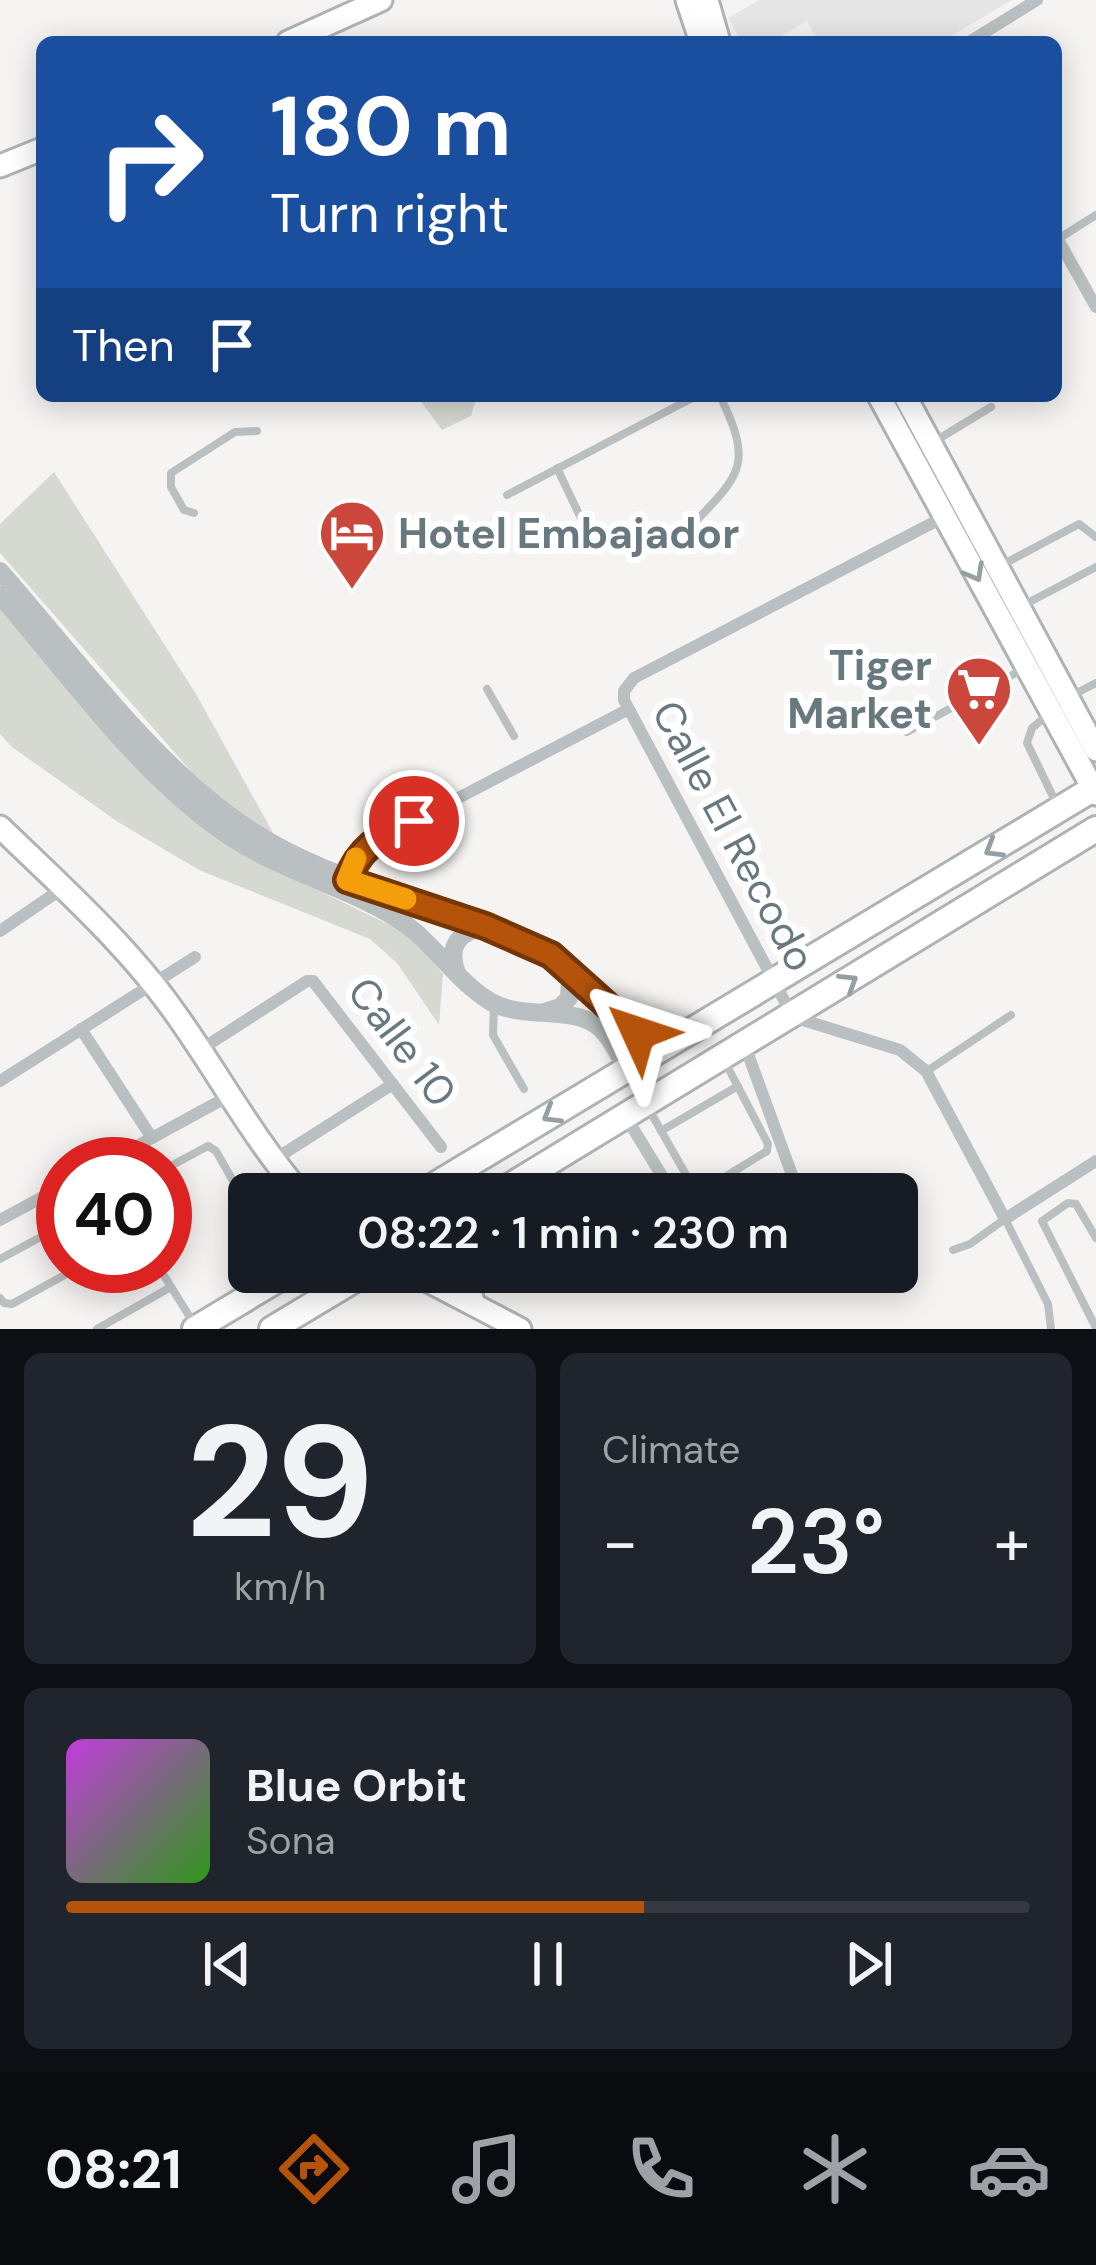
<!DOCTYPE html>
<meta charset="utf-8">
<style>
body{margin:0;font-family:"DM Sans",sans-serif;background:#20242c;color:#f1f3f6;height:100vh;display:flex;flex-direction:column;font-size:45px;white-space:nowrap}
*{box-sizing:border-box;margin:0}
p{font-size:39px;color:#9ea1a6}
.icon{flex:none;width:66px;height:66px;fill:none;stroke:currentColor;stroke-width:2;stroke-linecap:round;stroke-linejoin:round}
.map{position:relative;height:1329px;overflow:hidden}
.panel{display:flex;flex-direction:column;gap:24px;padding:24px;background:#0d0f14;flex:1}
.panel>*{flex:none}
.top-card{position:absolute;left:36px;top:36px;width:1026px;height:366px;border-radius:18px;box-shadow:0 6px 30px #0003;background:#1a4fa0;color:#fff;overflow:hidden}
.speed{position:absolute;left:36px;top:1137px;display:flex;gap:24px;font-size:60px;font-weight:700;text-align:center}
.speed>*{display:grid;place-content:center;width:156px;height:156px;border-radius:50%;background:#171b24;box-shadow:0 6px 30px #0003;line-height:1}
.speed .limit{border:18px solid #d22;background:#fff;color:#111}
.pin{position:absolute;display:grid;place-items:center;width:102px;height:102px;color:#fff;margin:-51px;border:6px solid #fff;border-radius:50%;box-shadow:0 3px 12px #0007}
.me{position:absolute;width:132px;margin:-66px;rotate:312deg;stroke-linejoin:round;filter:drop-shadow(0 0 9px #0008)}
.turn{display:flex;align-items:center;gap:42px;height:252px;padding:0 36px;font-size:54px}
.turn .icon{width:156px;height:156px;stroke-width:2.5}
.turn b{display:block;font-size:84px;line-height:102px}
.then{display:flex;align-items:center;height:114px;padding:0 36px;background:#0003;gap:24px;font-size:45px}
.big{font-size:90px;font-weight:600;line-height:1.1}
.panel .card{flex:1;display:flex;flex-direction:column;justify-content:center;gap:18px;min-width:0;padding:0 42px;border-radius:18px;background:#20242c}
.panel .dial{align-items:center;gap:0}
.dial b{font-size:156px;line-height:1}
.song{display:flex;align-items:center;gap:36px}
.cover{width:144px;height:144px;border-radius:18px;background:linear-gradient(135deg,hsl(290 70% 55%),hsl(110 70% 35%))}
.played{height:12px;border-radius:6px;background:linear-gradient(90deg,#b45309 60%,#363941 60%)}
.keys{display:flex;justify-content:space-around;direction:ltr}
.heat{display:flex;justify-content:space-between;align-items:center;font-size:66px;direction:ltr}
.panel .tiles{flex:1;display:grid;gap:24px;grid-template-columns:1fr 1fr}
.card:last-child{grid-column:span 2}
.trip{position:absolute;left:228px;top:1173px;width:690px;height:120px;border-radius:18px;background:#171b24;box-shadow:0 6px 30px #0003;font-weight:600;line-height:120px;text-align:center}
.tab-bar{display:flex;height:192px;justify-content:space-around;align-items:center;background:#090b0e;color:#9ea1a6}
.tab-bar .icon{width:84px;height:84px}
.tab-bar .active{color:#b45309}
.tab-bar b{font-size:54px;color:#f1f3f6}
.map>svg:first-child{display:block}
</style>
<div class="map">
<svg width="1096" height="1329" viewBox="0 0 1096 1329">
<rect width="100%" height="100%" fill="#f5f4f2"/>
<polygon fill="#e5e6e5" points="759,0 1012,0 941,42 818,42 807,21 771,42 742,42 728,18"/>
<g fill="#d5d9d2">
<polygon points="417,396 477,396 471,416 442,430"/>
<polygon points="54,472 196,694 277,840 203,785 0,553 0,524"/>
<polygon points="0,606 271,868 411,935 443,974 439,1025 397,963 370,939 199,870 118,822 12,747 0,734"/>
</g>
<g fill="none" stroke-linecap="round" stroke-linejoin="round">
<g stroke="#adb3b6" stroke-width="27">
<g id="secondary">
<polyline points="687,0 701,42"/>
<polyline points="707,0 719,42"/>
<polyline points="288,42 381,0"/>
<polyline points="0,166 42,149"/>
<polyline points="879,396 1096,794"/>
<polyline points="905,396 1096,750"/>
<path d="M0,827C59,884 125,943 173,1010C217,1071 252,1137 301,1194"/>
<polyline points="411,1272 520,1329"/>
</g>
</g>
<g stroke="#aeb3b5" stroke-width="30">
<g id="primary">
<polyline points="420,1194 1096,787"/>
<polyline points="497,1194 1096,829"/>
<polyline points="464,1272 471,1300"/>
<polyline points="195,1329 290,1272"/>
<polyline points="272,1329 367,1272"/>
</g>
</g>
<g stroke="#babfc1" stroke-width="8">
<polyline points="1058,239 1096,215"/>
<polyline points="932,443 991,407"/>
<polyline points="557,468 587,531"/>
<polyline points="507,495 696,396"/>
<polyline points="194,513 184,510 171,487 171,473 235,432 257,431"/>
<path d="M694,523C743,473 752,462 720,396"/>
<polyline points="998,567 1079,524 1096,537"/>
<polyline points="1020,607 1096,567"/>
<polyline points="487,689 514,736"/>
<polyline points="1071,696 1096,683"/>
<polyline points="1050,713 1032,728 1027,743 1058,807"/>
<polyline points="907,732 1025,668"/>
<polyline points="494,1005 493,1035 524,1089"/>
<polyline points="927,1071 1011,1015"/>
<polyline points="647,1106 697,1194 767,1151 768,1144 724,1060"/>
<polyline points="661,1131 738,1086"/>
<polyline points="165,1169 208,1146 216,1151 241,1195 280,1171"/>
<polyline points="241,1195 249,1211"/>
<polyline points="1096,1238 1076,1204 1068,1203 1042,1221 1096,1328"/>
<polyline points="953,1250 970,1244 1005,1219 1048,1304 1051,1329"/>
<polyline points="0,1259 63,1225"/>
<polyline points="158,1266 193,1322"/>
<polyline points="0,1298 4,1303 12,1304 81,1266"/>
<polyline points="97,1329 171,1287"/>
</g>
<g stroke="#babfc1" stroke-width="12">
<polyline points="969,42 1037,0"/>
<polyline points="1056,236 1096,307"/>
<polyline points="944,517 634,678 624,691 624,700 793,1017 900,1050 926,1071 1005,1219 1096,1161"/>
<polyline points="347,879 358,855 372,843 627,710"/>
<polyline points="0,931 63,888"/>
<polyline points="81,1029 152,1138"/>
<polyline points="745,1046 799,1194"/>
<polyline points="200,1050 307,981 313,981 441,1147"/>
<polyline points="0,1081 195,957"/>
<polyline points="626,1117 673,1194"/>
<polyline points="272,1161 393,1084"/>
<polyline points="104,1164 229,1096"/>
<polyline points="0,1220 63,1186"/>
</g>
<g stroke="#babfc1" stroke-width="18">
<path d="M0,571C74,655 153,765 246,827C338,890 452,900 548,954C577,970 634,1027 652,1055"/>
<path d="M0,595C70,677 142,779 232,838C284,872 344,886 396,918C433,940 454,980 491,1002C524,1020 570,1006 596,1025C611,1036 618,1055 627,1070"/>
<path d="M457,973C447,946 458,932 485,927"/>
<polyline points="544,1012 560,1007 569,998 570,981 562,968"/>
</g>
<use href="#secondary" stroke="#fff" stroke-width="21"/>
<use href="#primary" stroke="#fff" stroke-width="24"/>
</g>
<defs><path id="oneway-chevron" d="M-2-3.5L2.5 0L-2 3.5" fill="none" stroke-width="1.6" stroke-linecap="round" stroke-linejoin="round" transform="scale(3)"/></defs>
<g stroke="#95a0a5">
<use href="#oneway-chevron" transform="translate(975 573) rotate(61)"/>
<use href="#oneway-chevron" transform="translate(993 849) rotate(149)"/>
<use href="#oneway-chevron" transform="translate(849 982) rotate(-32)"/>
<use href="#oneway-chevron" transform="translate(551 1115) rotate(149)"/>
</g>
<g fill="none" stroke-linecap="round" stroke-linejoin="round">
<g stroke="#753606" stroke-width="30">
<path id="route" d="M414,821C380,838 362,843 347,880L485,926L551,955L638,1033"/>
</g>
<use href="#route" stroke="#b45309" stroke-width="21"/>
<polyline stroke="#f59e0b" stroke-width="21" points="356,858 347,880 406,899"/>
</g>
<defs>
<g id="hotel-pin" transform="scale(3.45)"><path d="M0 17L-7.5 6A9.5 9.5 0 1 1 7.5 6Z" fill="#cb473b" stroke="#fff"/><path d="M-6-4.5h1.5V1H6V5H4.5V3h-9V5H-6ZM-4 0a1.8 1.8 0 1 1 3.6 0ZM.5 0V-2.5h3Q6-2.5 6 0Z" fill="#fff"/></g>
<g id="supermarket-pin" transform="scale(3.45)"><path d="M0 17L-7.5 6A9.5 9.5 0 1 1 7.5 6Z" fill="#cb473b" stroke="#fff"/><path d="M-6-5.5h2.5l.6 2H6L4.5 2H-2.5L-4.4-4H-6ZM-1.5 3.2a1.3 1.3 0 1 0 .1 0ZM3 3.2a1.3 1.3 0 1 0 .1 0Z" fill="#fff"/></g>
</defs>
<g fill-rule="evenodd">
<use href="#hotel-pin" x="352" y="533"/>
<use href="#supermarket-pin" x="979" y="689"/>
</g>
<g text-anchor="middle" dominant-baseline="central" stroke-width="12" stroke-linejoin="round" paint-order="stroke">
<g font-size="42" font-weight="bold" fill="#68787f" stroke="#fff" text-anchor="start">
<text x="398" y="533">Hotel Embajador</text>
<text x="932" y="665" text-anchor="end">Tiger<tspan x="932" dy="48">Market</tspan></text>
</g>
<g font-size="42" fill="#68787f" stroke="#fff">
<text transform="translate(734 836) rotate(62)">Calle El Recodo</text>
<text transform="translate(402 1042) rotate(53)">Calle 10</text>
</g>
</g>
</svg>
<div class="speed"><div class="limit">40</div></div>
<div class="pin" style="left:414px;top:821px;background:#d93025"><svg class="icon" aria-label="arrive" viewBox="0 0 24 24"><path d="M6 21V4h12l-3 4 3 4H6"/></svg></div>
<svg class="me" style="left:638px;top:1033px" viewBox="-20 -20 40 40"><path d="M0-17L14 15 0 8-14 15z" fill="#b45309" stroke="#fff" stroke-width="4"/></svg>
<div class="trip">08:22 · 1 min · 230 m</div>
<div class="top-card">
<div class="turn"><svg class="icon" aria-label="right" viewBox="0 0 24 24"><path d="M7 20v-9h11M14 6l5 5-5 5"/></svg><div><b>180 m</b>Turn right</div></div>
<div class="then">Then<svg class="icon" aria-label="arrive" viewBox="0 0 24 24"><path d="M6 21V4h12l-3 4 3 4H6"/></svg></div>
</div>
</div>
<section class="panel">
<div class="tiles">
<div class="card dial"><b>29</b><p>km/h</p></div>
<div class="card"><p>Climate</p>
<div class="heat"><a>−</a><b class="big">23°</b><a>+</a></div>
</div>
<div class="card">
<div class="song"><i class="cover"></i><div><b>Blue Orbit</b><p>Sona</p></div></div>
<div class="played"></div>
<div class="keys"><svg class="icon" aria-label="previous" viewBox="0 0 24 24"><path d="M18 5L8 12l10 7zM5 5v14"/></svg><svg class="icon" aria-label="pause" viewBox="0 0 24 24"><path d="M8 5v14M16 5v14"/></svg><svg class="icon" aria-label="next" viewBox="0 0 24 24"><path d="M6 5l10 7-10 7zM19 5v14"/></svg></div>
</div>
</div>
</section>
<nav class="tab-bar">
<b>08:21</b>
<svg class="icon active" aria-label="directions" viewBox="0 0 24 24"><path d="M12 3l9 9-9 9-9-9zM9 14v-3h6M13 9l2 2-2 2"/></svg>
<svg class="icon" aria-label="music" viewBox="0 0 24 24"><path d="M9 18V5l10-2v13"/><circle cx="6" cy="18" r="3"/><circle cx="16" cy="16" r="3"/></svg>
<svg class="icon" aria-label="phone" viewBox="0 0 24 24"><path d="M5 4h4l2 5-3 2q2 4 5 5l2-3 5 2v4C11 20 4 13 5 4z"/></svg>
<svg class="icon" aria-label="climate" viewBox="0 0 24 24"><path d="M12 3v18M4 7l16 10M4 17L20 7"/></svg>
<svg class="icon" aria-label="car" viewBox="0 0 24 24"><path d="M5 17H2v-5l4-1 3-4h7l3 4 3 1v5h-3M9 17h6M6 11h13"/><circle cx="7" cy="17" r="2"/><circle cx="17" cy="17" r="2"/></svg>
</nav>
